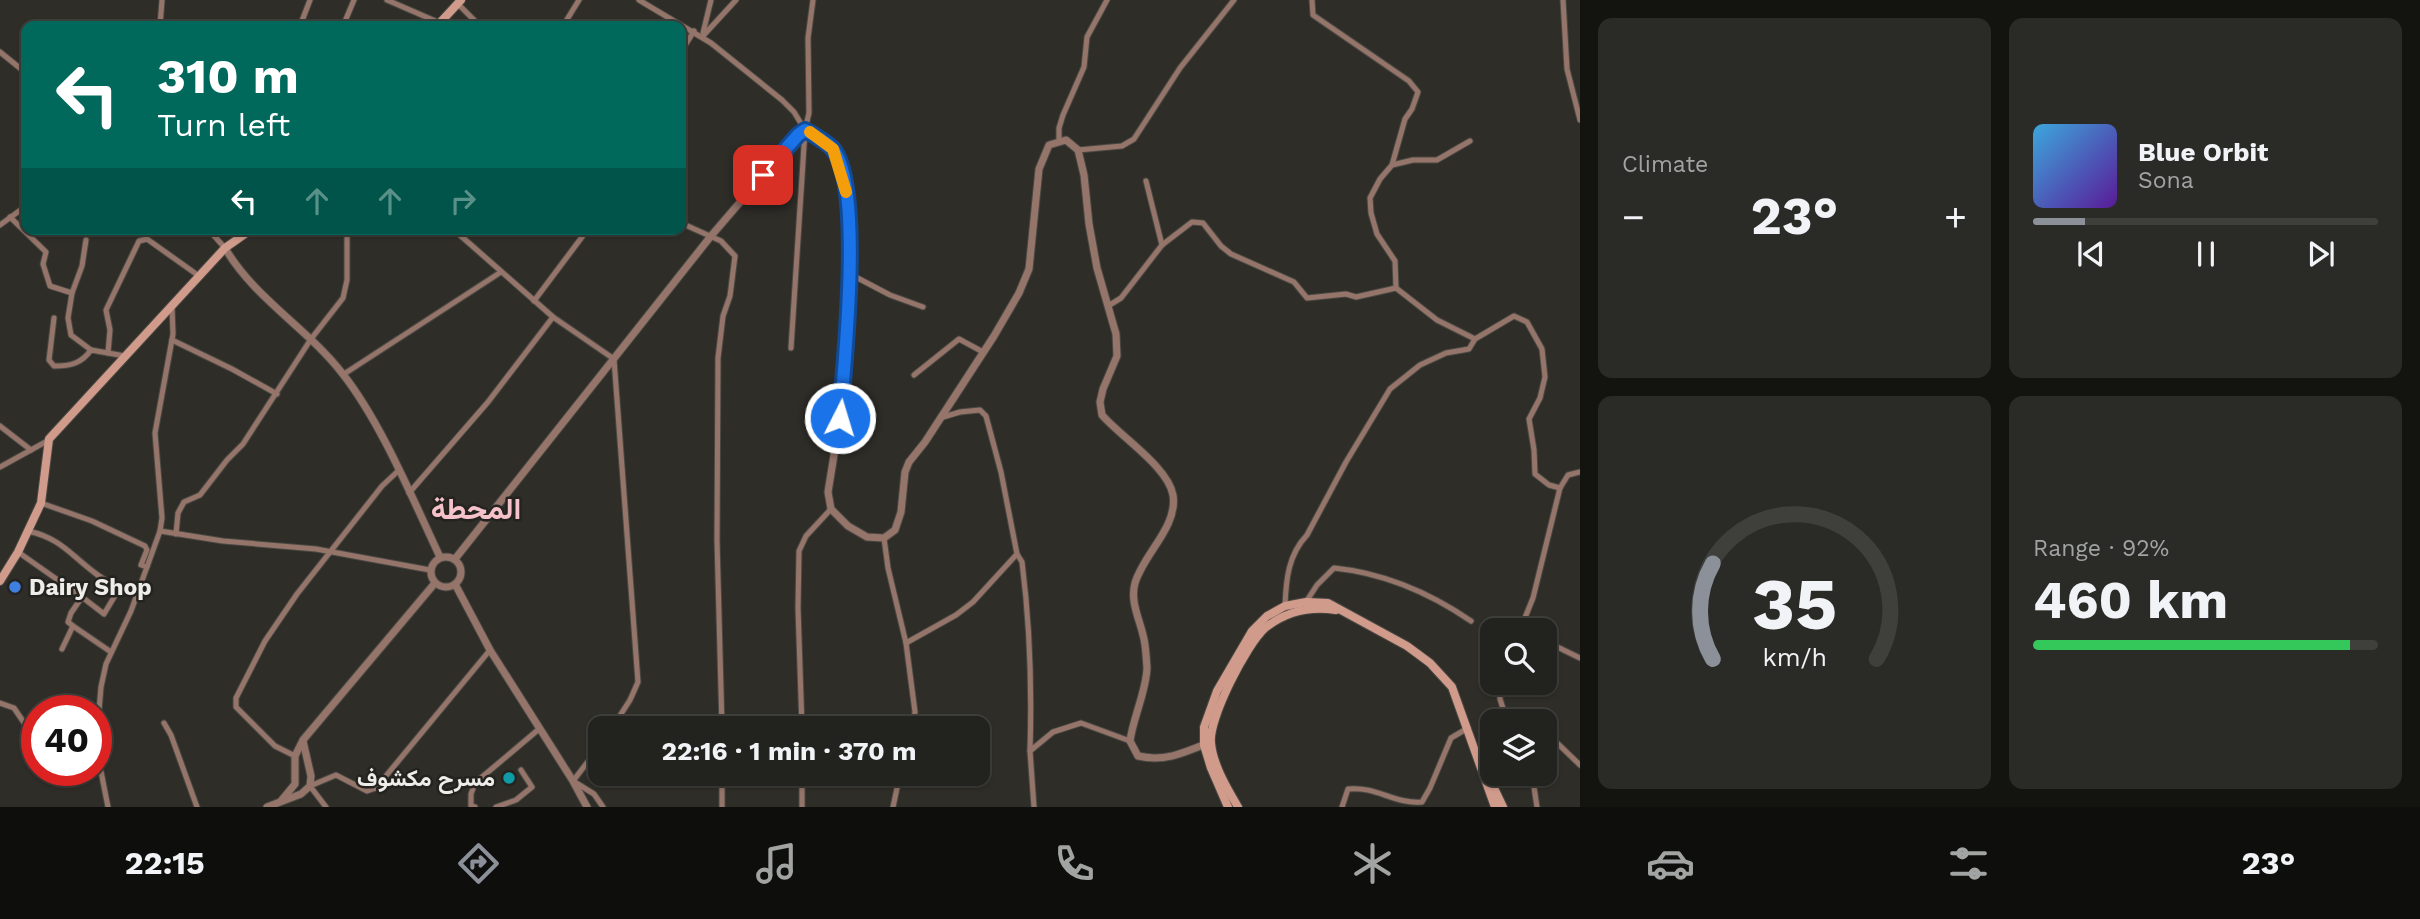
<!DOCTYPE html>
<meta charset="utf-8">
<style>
body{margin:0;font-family:"Work Sans",Vazirmatn,sans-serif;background:#2a2a27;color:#f1f3f6;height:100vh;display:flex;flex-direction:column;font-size:26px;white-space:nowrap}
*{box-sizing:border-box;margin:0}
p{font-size:23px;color:#a2a4a4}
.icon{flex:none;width:38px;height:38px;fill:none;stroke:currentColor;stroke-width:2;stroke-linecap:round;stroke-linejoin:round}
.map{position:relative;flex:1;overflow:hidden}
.sheet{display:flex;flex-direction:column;gap:18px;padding:18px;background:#131310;width:840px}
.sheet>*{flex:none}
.hud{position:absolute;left:21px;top:21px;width:665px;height:214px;border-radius:14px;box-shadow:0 2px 5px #0004,0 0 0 2px #3f3f3c;background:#00695c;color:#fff;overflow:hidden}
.tools{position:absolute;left:1480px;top:618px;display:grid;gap:14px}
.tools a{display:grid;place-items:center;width:77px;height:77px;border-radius:14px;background:#22221e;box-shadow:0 2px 5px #0004,0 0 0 2px #3f3f3c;font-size:35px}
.speed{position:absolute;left:21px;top:695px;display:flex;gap:14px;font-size:35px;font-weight:700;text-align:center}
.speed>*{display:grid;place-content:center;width:91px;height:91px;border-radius:50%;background:#22221e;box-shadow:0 2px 5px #0004,0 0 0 2px #3f3f3c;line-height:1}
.speed .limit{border:10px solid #d22;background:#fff;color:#111}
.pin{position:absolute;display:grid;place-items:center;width:60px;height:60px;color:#fff;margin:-30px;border-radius:14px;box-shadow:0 4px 10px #0006}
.me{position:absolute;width:77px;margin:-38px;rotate:5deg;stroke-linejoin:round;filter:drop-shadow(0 0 5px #0008)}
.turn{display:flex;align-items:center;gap:24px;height:147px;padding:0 21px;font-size:32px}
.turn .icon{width:91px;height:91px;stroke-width:2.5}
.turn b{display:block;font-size:49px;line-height:60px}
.lanes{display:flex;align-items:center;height:66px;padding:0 21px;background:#0003;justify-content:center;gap:35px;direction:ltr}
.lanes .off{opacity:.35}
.big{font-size:52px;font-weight:700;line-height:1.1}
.sheet .card{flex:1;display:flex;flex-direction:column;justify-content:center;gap:10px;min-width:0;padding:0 24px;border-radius:14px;background:#2a2a27}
.sheet .dial{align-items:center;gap:0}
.dial svg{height:182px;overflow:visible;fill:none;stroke:#3f3f3c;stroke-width:7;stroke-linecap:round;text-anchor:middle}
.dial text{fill:#f1f3f6;stroke:none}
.song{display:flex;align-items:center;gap:21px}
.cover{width:84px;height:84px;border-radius:10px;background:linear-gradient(135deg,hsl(200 70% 55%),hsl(270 70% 35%))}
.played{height:7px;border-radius:4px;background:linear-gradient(90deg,#8c9099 15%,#3f3f3c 15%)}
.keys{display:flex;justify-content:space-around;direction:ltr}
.heat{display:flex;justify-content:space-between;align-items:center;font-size:38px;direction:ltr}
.charge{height:10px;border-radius:5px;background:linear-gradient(90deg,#34c759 92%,#3f3f3c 0)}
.sheet .tiles{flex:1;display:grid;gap:18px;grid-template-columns:repeat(2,1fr)}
.trip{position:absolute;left:588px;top:716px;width:402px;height:70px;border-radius:14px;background:#22221e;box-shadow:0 2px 5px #0004,0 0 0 2px #3f3f3c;font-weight:700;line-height:70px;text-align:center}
.tabs{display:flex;height:112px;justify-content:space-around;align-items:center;background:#0e0e0c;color:#a2a4a4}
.tabs .icon{width:49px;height:49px}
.tabs .on{color:#8c9099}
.tabs b{font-size:32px;color:#f1f3f6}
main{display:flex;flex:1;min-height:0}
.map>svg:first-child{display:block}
</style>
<main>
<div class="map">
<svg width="1580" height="807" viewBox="0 0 1580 807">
<rect width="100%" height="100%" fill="#2e2d28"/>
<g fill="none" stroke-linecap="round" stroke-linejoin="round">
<g stroke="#494843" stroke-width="7">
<g id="minor">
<polyline points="387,0 440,23"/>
<polyline points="639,0 711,43 782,100 794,112 805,130"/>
<polyline points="1312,0 1313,15 1409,81 1418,92 1412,109 1405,119 1392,165"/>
<polyline points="1563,0 1567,69 1580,120"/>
<polyline points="458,4 480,26"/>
<polyline points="160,26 162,0"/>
<polyline points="300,26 310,0"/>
<polyline points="343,26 354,0"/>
<polyline points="563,26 579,0"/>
<polyline points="703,33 711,0"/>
<polyline points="702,37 736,0"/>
<polyline points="0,52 26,73"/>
<polyline points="681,52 694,31"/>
<polyline points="1059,142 1059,128 1063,115 1084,67 1087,37 1107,0"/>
<polyline points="1078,150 1122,146 1134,139 1180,68 1234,0"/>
<polyline points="1146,181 1162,245"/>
<polyline points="10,217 46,252 43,264 50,286 72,293"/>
<polyline points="681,223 721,241 735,256 730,296 723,316 718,358 717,540 722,728"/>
<polyline points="0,225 26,206"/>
<polyline points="208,229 225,248"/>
<polyline points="453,229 553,317 614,359 638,682 630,700 612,728"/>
<polyline points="86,240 82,266 72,293 68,318 71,335 91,350"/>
<polyline points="850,274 890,295 923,307"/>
<polyline points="1396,288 1395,261 1377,234 1371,213 1370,198 1380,179 1392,165 1413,160 1437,160 1470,141"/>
<polyline points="534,301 588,229"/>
<polyline points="1108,306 1121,298 1162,245 1192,222 1203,223 1221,246 1231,254 1294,282 1307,298 1346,294 1356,297 1396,288 1437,320 1475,339"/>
<path d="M54,318L49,360L54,366C70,366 81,364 91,350L125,356"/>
<polyline points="172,340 232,369 277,394"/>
<polyline points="791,348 805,130 809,113 808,38 813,0"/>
<polyline points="108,353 110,330 106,310 139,241 147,239 199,276"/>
<polyline points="344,374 501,272"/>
<polyline points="914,375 959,339 983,352"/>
<path d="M940,418L960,412L980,410L986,416L1001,472L1017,554L1022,562C1030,625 1032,688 1030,751L1053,732L1081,723L1130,741"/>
<polyline points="0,426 31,450"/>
<polyline points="0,467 49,440"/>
<polyline points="409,493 488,402 553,317"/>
<polyline points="41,503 92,521 145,546 147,550 141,565 147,567"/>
<path d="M28,531C60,538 70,554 95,573C102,579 112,583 119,589L104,614L82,597L71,613L68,622L73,626L62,649"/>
<polyline points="160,531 223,541 316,549 430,570"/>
<polyline points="176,534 178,513 184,502 200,495 227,460 243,444 311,339 343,298 347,280 347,229"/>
<polyline points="884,538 888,568 906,643 956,615 973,602 1017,554"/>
<polyline points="18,552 82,597"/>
<path d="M1306,602L1317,585L1334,568C1384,573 1430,593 1471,621"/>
<path d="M1285,606C1286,580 1288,555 1307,535L1346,462L1390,389L1420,365L1446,353L1469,349L1475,339L1514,316L1527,322L1542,349L1545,377L1540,398L1529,419L1534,450L1535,474L1549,485L1560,488"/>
<polyline points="73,626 111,652"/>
<polyline points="1520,630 1533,598 1560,488 1568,475 1580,472"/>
<polyline points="1545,641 1580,658"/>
<polyline points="906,643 915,712 912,728"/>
<polyline points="1500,682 1500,699 1507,721"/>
<polyline points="0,703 14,708 29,730"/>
<polyline points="164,723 171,735 197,807"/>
<polyline points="802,728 798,608 799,551 806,536 831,509"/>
<polyline points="1545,735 1553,739 1580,765"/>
<polyline points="600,746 573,781 594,794 603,807"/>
<polyline points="1030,751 1034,807"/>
<polyline points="295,756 275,746 236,707 236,698 265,641 297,594 382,486 398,471"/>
<polyline points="722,774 722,807"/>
<polyline points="1532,774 1537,807"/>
<polyline points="108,807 96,746 101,687 106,664 131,611 160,531 162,518 155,433 173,334 172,307"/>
<polyline points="326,807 310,786 336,775 367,791 376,788 490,650"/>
<polyline points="475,807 471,806 471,794 475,783 539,729"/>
<polyline points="496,807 516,800 532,787 521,770"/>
<polyline points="802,807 802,774"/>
<polyline points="893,807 900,774"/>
<path d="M1342,807L1348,789C1377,786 1393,804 1422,802L1430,788L1451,738L1468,728"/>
</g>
</g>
<g stroke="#494843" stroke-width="9">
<g id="tertiary">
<path d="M225,248C254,298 307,328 342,373C381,422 413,500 440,557"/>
<circle cx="446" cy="572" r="15"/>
<path d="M455,559L711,236L798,135L805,130L833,149L847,195L850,237V295L840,418L828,492L831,509L848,526L867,537L884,538L895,530L901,512L905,472L909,462L925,442L994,336L1019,293L1029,269L1039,169L1049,145L1066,140L1078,150L1084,175L1089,224L1097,268L1116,334L1117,356L1103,389L1100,402L1102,415C1121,437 1168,467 1173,495C1178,527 1144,553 1135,583C1130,601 1139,618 1143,635C1146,645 1146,657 1147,667C1147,689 1133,718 1130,741L1138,756C1164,762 1184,753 1208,743"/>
<polyline points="455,584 490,650 573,781 587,807"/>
<polyline points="281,801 295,784 295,756 303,740 435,583"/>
<polyline points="267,807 301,794 310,786 311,776 303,741"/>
</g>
</g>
<g stroke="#494843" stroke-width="10">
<g id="secondary">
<polyline points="437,26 461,0"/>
<polyline points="0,581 18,552 41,503 49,439 225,248 252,229"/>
<polyline points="1493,786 1503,807"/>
<polyline points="1228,807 1211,768 1204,745 1204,727 1217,691 1252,631 1267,616 1285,606 1306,602 1328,603 1407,646 1430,663 1452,687 1495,807"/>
<path d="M1238,807C1227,788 1213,765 1211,743C1208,719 1247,644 1265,628C1285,612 1310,606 1336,610"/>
</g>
</g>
<use href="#minor" stroke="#95746a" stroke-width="5"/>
<use href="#tertiary" stroke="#95746a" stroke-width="7"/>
<use href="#secondary" stroke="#d19b8b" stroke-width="8"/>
</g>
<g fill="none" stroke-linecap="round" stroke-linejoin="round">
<g stroke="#114b97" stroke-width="18">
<path id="route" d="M763,175L798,135L805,130C814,135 825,141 832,148C864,182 844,368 840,418"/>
</g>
<use href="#route" stroke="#1a73e8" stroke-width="12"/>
<polyline stroke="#f59e0b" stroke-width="12" points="810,132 833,149 846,192"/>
</g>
<circle fill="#3f7fe0" stroke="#24231f" stroke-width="2.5" cx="15" cy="587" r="7"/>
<circle fill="#0f9aa8" stroke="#24231f" stroke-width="2.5" cx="509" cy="778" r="7"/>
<g text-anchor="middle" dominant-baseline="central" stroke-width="5" stroke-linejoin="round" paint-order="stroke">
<g font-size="23" font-weight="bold" fill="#eeedea" stroke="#24231f" text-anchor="start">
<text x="29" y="587">Dairy Shop</text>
<text x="495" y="778" text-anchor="end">مسرح مكشوف</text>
</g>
<g font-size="30" font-weight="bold" fill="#f5c2ca" stroke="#24231f">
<text x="476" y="508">المحطة</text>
</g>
</g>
</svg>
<div class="tools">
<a><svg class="icon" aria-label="search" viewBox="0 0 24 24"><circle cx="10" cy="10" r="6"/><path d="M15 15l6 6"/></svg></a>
<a><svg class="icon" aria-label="layers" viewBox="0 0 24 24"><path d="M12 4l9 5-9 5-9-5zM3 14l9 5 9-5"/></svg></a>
</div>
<div class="speed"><div class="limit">40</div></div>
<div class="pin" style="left:763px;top:175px;background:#d93025"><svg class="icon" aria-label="arrive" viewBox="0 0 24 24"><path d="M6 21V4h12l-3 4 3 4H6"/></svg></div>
<svg class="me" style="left:840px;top:418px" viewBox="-20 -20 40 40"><circle r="17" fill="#1a73e8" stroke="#fff" stroke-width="3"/><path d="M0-11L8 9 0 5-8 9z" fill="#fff"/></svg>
<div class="trip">22:16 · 1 min · 370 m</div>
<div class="hud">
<div class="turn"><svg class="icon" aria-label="left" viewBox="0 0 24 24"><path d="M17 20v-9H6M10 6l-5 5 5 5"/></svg><div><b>310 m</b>Turn left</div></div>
<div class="lanes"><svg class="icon" aria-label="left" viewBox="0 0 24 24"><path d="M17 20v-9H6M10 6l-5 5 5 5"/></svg><svg class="icon off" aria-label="ahead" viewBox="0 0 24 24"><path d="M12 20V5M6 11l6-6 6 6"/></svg><svg class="icon off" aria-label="ahead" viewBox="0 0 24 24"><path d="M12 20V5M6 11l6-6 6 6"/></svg><svg class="icon off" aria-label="right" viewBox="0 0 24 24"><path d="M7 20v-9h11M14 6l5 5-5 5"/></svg></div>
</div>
</div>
<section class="sheet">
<div class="tiles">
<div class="card"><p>Climate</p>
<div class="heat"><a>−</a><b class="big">23°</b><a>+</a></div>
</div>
<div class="card">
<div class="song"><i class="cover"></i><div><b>Blue Orbit</b><p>Sona</p></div></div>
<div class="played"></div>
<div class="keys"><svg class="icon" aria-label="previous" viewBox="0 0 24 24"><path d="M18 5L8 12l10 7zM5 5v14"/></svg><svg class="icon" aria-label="pause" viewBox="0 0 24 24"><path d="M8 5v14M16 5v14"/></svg><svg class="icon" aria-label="next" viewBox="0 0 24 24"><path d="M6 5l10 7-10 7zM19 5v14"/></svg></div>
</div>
<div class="card dial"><svg viewBox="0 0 100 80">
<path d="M14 69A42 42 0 1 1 86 69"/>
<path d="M14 69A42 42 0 0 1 14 27" stroke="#8c9099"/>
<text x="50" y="56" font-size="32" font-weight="700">35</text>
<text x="50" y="72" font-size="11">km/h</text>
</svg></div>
<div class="card"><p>Range · 92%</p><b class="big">460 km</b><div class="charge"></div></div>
</div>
</section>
</main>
<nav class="tabs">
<b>22:15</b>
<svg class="icon on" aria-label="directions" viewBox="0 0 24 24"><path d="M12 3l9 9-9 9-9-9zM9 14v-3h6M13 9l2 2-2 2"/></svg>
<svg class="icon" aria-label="music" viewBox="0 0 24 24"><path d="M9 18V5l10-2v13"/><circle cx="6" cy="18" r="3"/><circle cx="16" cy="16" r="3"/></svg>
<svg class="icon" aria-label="phone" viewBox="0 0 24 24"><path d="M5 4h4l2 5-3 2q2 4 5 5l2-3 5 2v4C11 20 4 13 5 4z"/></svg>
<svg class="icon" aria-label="climate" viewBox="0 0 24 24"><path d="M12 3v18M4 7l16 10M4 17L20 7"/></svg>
<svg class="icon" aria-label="car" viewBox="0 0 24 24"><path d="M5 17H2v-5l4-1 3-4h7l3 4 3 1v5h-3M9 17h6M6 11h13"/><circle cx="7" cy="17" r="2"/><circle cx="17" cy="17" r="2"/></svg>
<svg class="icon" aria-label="filters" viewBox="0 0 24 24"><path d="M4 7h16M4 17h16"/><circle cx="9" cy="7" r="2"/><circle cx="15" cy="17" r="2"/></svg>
<b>23°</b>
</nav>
